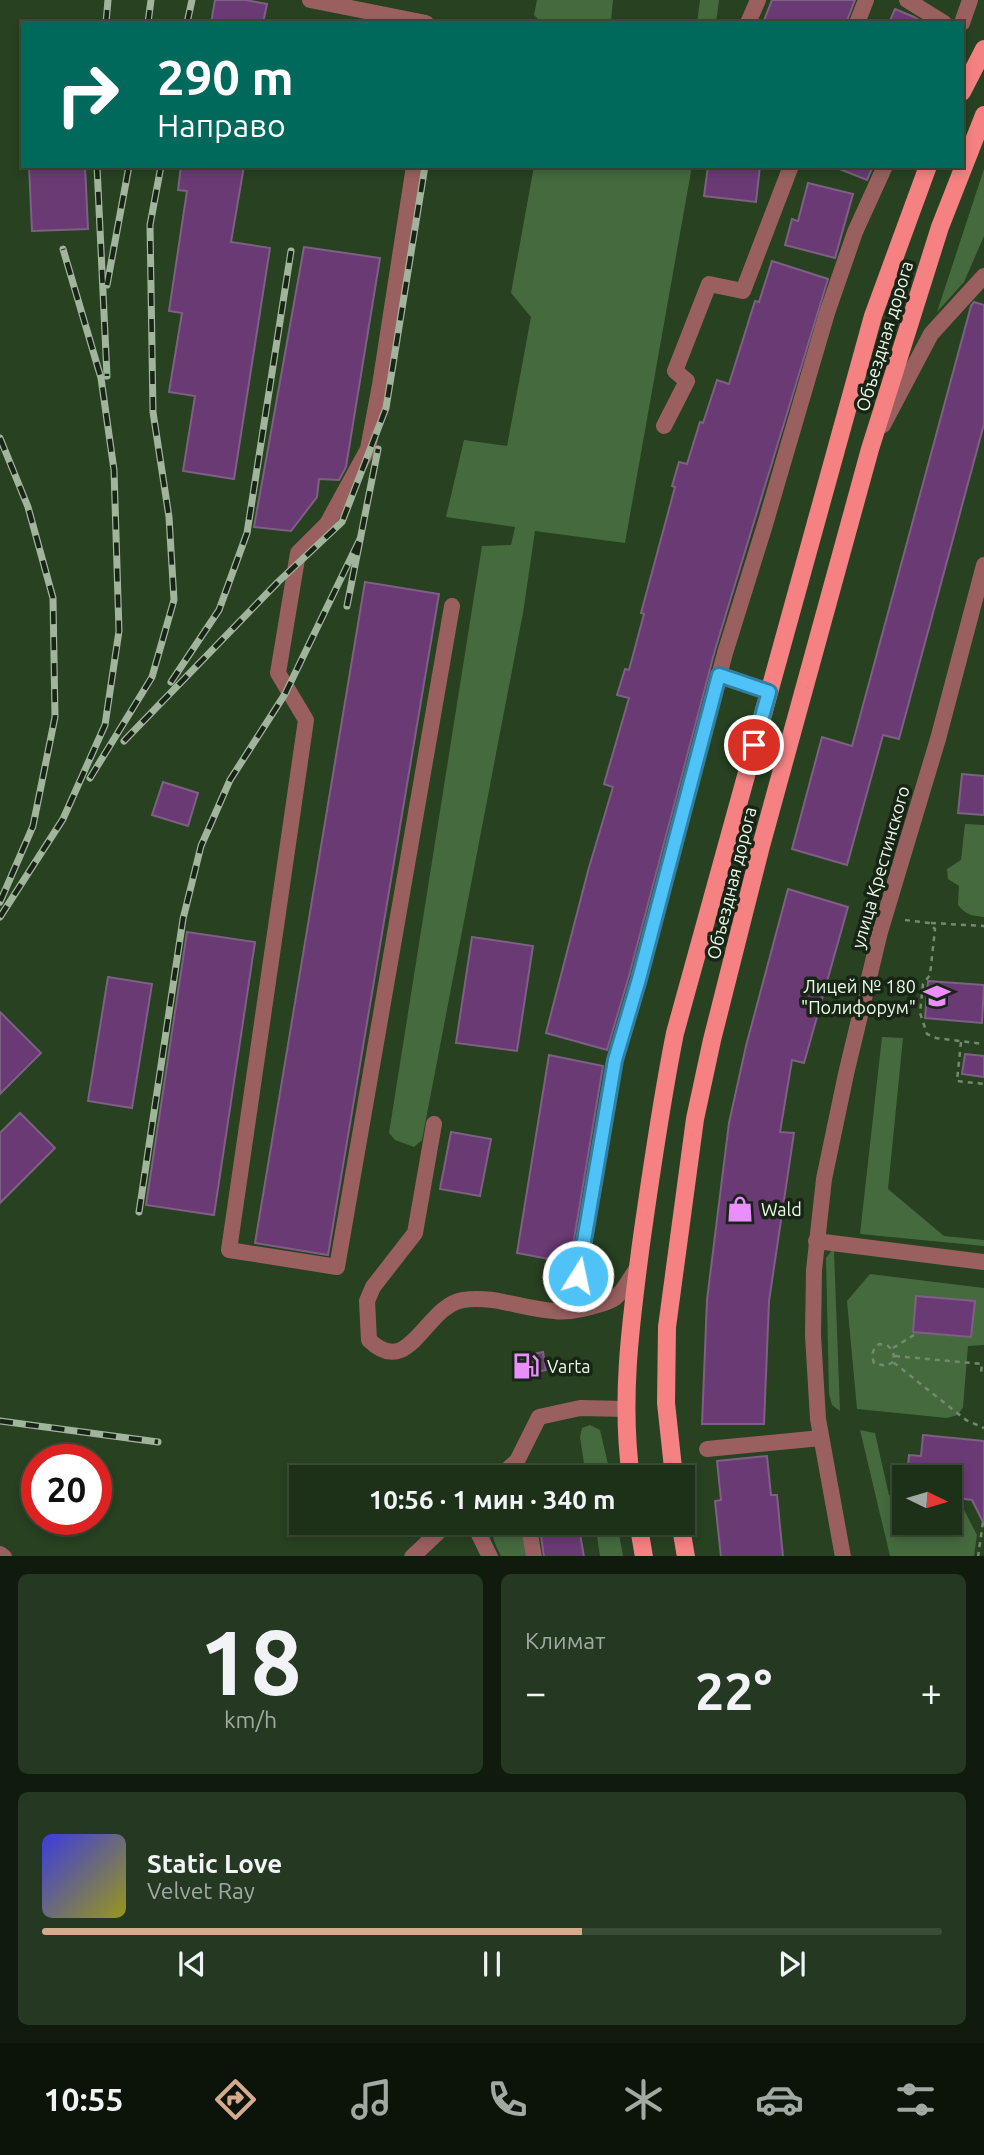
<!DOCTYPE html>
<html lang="ru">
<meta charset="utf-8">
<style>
body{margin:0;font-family:Ubuntu,sans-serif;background:#253922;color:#f1f3f6;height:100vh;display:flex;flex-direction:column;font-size:26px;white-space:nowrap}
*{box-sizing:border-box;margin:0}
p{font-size:23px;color:#a0a9a2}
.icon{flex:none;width:38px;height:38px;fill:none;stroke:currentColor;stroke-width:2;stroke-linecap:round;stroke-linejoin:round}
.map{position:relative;height:1556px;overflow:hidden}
.drawer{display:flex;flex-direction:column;gap:18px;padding:18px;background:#101b0e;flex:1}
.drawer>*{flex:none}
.hud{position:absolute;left:21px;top:21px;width:943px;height:147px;border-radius:0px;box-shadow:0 4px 10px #0003,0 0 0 2px #3b4c38;background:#00695c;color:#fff;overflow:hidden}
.needle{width:46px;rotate:95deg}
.controls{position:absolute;left:892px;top:1465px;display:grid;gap:14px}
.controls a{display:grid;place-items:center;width:70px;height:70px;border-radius:0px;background:#1d3119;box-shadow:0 4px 10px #0003,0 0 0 2px #3b4c38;font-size:35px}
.speed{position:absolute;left:21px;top:1444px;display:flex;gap:14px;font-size:35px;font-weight:700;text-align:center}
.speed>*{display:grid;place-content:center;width:91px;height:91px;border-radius:50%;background:#1d3119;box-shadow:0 4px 10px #0003,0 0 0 2px #3b4c38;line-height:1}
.speed .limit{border:10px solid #d22;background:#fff;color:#111}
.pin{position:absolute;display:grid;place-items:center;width:60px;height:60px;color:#fff;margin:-30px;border:4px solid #fff;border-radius:50%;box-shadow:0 2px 7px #0007}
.me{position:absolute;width:77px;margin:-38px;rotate:10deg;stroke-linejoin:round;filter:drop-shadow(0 0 5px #0008)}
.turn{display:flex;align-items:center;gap:24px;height:147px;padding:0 21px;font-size:32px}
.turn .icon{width:91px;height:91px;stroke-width:2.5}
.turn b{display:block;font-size:49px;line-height:60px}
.big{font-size:52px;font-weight:700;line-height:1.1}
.drawer .card{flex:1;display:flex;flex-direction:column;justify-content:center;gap:10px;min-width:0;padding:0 24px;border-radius:10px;background:#253922}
.drawer .dial{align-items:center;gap:0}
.dial b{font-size:91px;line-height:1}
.song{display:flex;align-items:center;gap:21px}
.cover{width:84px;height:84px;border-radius:10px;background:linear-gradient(135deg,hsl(240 70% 55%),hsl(60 70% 35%))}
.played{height:7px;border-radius:4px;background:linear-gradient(90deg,#d6ab8b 60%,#3b4c38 60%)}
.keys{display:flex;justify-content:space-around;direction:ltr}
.heat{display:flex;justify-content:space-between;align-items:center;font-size:38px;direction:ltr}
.drawer .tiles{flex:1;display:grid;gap:18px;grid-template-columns:1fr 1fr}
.card:last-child{grid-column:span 2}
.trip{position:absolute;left:289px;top:1465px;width:406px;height:70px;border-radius:0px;background:#1d3119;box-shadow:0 4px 10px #0003,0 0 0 2px #3b4c38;font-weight:700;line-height:70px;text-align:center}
.tab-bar{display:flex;height:112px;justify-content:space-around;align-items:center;background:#0c140a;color:#a0a9a2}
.tab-bar .icon{width:49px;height:49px}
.tab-bar .on{color:#d6ab8b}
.tab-bar b{font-size:32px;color:#f1f3f6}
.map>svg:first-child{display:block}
</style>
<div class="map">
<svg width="984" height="1557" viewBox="0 0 984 1557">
<rect width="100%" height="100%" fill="#274121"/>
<g fill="#456a3e">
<polygon points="537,0 613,0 611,20 623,23 542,23 534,15"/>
<polygon points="700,0 719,0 716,23 697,23"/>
<polygon points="534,166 692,166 625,543 535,531 523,613 422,1140 414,1147 395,1140 389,1133 482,546 511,545 515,527 446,517 464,440 507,446 531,317 511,293"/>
<polygon points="984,169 984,236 964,282 937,312"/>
<path d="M965,824L984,825V917C973,916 966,915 958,905L959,886L948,879L947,869L961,860Z"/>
<polygon points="882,1037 903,1038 888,1189 944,1236 984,1240 984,1246 860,1234"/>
<polygon points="832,1250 834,1251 840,1411 832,1405 829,1394 826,1258"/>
<polygon points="870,1274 984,1288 984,1345 968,1346 963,1407 958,1415 947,1418 857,1409 847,1301"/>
<polygon points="590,1425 600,1430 611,1477 586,1477 580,1437 582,1428"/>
<polygon points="860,1430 875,1433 889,1495 905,1497 905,1522 950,1522 950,1503 961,1504 977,1535 974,1556 890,1556"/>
<path d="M495,1523H520L526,1556H501C496,1545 489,1535 495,1523Z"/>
<polygon points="595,1523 617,1523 623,1556 600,1556"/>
</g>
<g fill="#6a3a74" stroke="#7d6083" stroke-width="2">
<polygon points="215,0 246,0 267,4 263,23 211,23"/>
<polygon points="772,0 855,0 846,23 763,23"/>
<polygon points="895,9 914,17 924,23 889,23"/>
<polygon points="29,166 85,166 88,229 32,231"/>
<polygon points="181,166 244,166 231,242 270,248 234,479 183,471 195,396 169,392 182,313 169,311 187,191 178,190"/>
<polygon points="708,166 760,166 756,202 704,196"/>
<polygon points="832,166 873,166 867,180"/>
<polygon points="808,183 853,194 835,258 785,245 792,219 798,221"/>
<polygon points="304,247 380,258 346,467 339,480 319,479 317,497 291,531 254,527"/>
<polygon points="772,261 828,279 715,650 629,976 607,1050 546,1033 588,871 613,787 604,784 629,698 617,695 625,669 629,670 644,614 641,613 675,487 672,486 679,462 687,464 700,422 703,423 717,380 729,384 755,301 759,302"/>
<polygon points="974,302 984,305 984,424 899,739 883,735 847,865 792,849 822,737 852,746 971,306"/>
<polygon points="365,582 439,594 328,1255 255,1243"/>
<polygon points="962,774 984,776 984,815 958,813"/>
<polygon points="163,782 198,793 188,826 152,815"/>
<polygon points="788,889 848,907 804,1063 792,1060 780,1132 794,1133 769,1301 764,1424 702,1424 707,1300 729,1123 746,1046"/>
<polygon points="187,932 255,942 214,1215 146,1205"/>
<polygon points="472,937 533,946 517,1051 456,1043"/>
<polygon points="108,977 152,984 132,1108 88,1101"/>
<polygon points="928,981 984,985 982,1023 925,1018"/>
<polygon points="0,1012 41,1053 0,1094"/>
<polygon points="965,1054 984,1056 984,1077 962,1074"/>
<polygon points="549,1055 603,1066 570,1263 517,1253"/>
<polygon points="20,1113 55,1148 0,1203 0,1133"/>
<polygon points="451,1132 491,1139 480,1196 440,1189"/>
<polygon points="916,1296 975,1301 971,1337 913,1332"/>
<polygon points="543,1352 546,1370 517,1376 513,1358"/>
<polygon points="923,1435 984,1441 984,1524 972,1500 950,1497 950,1477 907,1477 909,1455 921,1456"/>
<polygon points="767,1456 771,1495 777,1495 783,1557 721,1557 715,1501 721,1500 717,1461"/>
<polygon points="539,1522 578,1522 584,1557 544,1557"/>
</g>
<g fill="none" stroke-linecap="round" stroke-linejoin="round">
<g stroke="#738a6e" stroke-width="2.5" stroke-dasharray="5 5" stroke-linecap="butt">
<polyline points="905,920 929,923 935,929 930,975 923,984 920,1013 927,1034 936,1038 984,1044"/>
<polyline points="931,923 984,926"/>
<polyline points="961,1042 957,1081 984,1084"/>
<polyline points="893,1348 914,1335"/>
<polyline points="895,1356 982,1364 981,1373"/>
<path d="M893,1362L886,1366L874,1363C871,1355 872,1350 879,1344L887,1345C893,1350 895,1354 893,1362L966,1420L984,1428"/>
<polyline points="978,1557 983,1522"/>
</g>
<g stroke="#99605f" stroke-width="16">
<polyline points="310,0 426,23"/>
<polyline points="907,0 944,23"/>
<polyline points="748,23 758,0"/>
<polyline points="857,23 866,0"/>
<polyline points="962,23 970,0"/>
<polyline points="414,166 380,385 368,449 327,524 298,553 278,673 306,720 229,1250 337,1267 452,606"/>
<polyline points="883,425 931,334 984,276"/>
<polyline points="664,426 687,381 675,371 709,284 743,291 791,166"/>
<polyline points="719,675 769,692"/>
<path d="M434,1124L415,1233L373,1287L367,1301L369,1340C410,1380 425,1306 463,1300C494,1295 522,1309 554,1311C570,1313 586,1309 601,1304C606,1302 613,1301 616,1297C625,1290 631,1276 638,1267"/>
<polyline points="816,1241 984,1262"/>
<polyline points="578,1276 615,1060 639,979 725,653 764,528 827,313 855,232 885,166"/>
<polyline points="707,1449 821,1438"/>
<polyline points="499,1477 517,1461 539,1417 580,1408 626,1409"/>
<polyline points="473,1522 490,1557"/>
<polyline points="528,1522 534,1557"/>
<polyline points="0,1554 4,1557"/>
<polyline points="412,1557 449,1522"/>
<polyline points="843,1557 818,1419 813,1335 814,1270 824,1179 846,1074 880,932 938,739 984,565"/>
</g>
<g stroke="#f58182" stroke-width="18">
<polyline points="962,92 984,49"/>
<path d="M631,1477C620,1399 631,1321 641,1244C651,1173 661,1103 675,1033L873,316L928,166"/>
<polyline points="674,1477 666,1403 667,1327 695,1119 712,1040 761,846 870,449 940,227 984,115"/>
<polyline points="638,1522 644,1557"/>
<polyline points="680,1522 686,1557"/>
</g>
<g stroke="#a1b59c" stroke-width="7">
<g id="rail">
<polyline points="106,23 108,0"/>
<polyline points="148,23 151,0"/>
<polyline points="187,23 192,0"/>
<polyline points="97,166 107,376"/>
<polyline points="107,285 129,166"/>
<polyline points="0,438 28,507 53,598 55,717 33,826 0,902"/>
<polyline points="347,606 378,449"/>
<polyline points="171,682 219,610 247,533 291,251"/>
<polyline points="124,741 278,582 342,522 386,408 425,166"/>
<polyline points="90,778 152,677 174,600 169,517 153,412 150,225 161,166"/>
<polyline points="0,917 63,819 105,725 119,631 114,470 101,378 63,249"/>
<polyline points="139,1212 183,919 201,846 230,780 285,694 360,539"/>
<polyline points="0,1421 158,1442"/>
</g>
</g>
<use href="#rail" stroke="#182416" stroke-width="4.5" stroke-dasharray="13" stroke-linecap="butt"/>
</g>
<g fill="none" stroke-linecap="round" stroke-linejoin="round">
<g stroke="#337fa1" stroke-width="18">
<polyline id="route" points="578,1276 615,1060 639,979 719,675 769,692 754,745"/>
</g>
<use href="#route" stroke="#4fc3f7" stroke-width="12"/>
</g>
<defs>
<g id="school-bare" transform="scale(2.1)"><path d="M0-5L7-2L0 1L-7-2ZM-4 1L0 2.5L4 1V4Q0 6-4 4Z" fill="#ea8dfd" stroke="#182416" stroke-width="2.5" paint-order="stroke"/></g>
<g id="shop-bare" transform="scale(2.1)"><path d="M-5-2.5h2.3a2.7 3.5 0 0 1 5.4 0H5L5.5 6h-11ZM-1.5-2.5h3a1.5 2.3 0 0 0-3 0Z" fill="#ea8dfd" stroke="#182416" stroke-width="2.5" paint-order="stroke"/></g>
<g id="fuel-bare" transform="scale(2.1)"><path d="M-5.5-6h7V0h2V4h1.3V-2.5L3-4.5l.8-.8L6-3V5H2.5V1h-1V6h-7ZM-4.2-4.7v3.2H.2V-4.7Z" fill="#ea8dfd" stroke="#182416" stroke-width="2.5" paint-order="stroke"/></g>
</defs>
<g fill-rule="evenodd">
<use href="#school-bare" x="937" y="996"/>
<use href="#shop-bare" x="740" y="1209"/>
<use href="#fuel-bare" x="526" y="1366"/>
</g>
<g text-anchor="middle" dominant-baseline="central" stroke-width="7" stroke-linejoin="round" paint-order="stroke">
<g font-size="18" fill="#eafbe7" stroke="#182416">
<text transform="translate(884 336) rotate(-73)">Объездная дорога</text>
<text transform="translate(880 867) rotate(-74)">улица Крестинского</text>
<text transform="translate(731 883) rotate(-76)">Объездная дорога</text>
</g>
<g font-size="18" fill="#eafbe7" stroke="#182416" text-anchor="start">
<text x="916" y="986" text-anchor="end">Лицей № 180<tspan x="916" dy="21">"Полифорум"</tspan></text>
<text x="761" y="1209">Wald</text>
<text x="547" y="1366">Varta</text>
</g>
</g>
</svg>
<div class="controls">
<a><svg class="needle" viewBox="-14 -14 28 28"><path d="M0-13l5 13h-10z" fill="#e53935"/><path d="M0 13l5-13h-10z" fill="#a0a9a2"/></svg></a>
</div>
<div class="speed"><div class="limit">20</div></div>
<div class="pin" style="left:754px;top:745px;background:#d93025"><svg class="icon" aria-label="arrive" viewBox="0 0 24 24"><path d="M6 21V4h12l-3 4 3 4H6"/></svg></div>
<svg class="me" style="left:578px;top:1276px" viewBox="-20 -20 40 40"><circle r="17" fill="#4fc3f7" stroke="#fff" stroke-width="3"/><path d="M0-11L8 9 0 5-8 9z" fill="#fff"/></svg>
<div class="trip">10:56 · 1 мин · 340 m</div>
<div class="hud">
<div class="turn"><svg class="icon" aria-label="right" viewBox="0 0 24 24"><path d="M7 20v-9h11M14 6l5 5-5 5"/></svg><div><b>290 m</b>Направо</div></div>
</div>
</div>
<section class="drawer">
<div class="tiles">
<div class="card dial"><b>18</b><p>km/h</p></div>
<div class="card"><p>Климат</p>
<div class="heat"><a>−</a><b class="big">22°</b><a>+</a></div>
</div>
<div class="card">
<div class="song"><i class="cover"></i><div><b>Static Love</b><p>Velvet Ray</p></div></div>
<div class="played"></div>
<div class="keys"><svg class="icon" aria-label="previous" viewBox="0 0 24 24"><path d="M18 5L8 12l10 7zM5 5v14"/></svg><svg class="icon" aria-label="pause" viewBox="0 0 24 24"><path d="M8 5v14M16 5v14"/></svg><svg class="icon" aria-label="next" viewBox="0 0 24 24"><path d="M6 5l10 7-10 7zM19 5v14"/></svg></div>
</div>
</div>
</section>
<nav class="tab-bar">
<b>10:55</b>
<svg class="icon on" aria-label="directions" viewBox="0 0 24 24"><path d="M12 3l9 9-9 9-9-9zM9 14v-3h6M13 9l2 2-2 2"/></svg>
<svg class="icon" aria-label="music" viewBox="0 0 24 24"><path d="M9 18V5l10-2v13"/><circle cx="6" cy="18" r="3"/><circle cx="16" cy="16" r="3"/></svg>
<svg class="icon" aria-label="phone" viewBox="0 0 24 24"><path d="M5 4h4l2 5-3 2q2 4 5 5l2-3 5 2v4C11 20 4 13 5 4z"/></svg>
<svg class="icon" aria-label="climate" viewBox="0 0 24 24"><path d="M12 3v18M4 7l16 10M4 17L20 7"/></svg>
<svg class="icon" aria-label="car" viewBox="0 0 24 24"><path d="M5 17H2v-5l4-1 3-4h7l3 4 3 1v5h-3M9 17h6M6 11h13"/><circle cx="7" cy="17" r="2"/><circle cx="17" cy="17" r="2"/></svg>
<svg class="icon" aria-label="filters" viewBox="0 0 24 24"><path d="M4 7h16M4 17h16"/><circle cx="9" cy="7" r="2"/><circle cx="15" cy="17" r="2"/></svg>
</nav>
